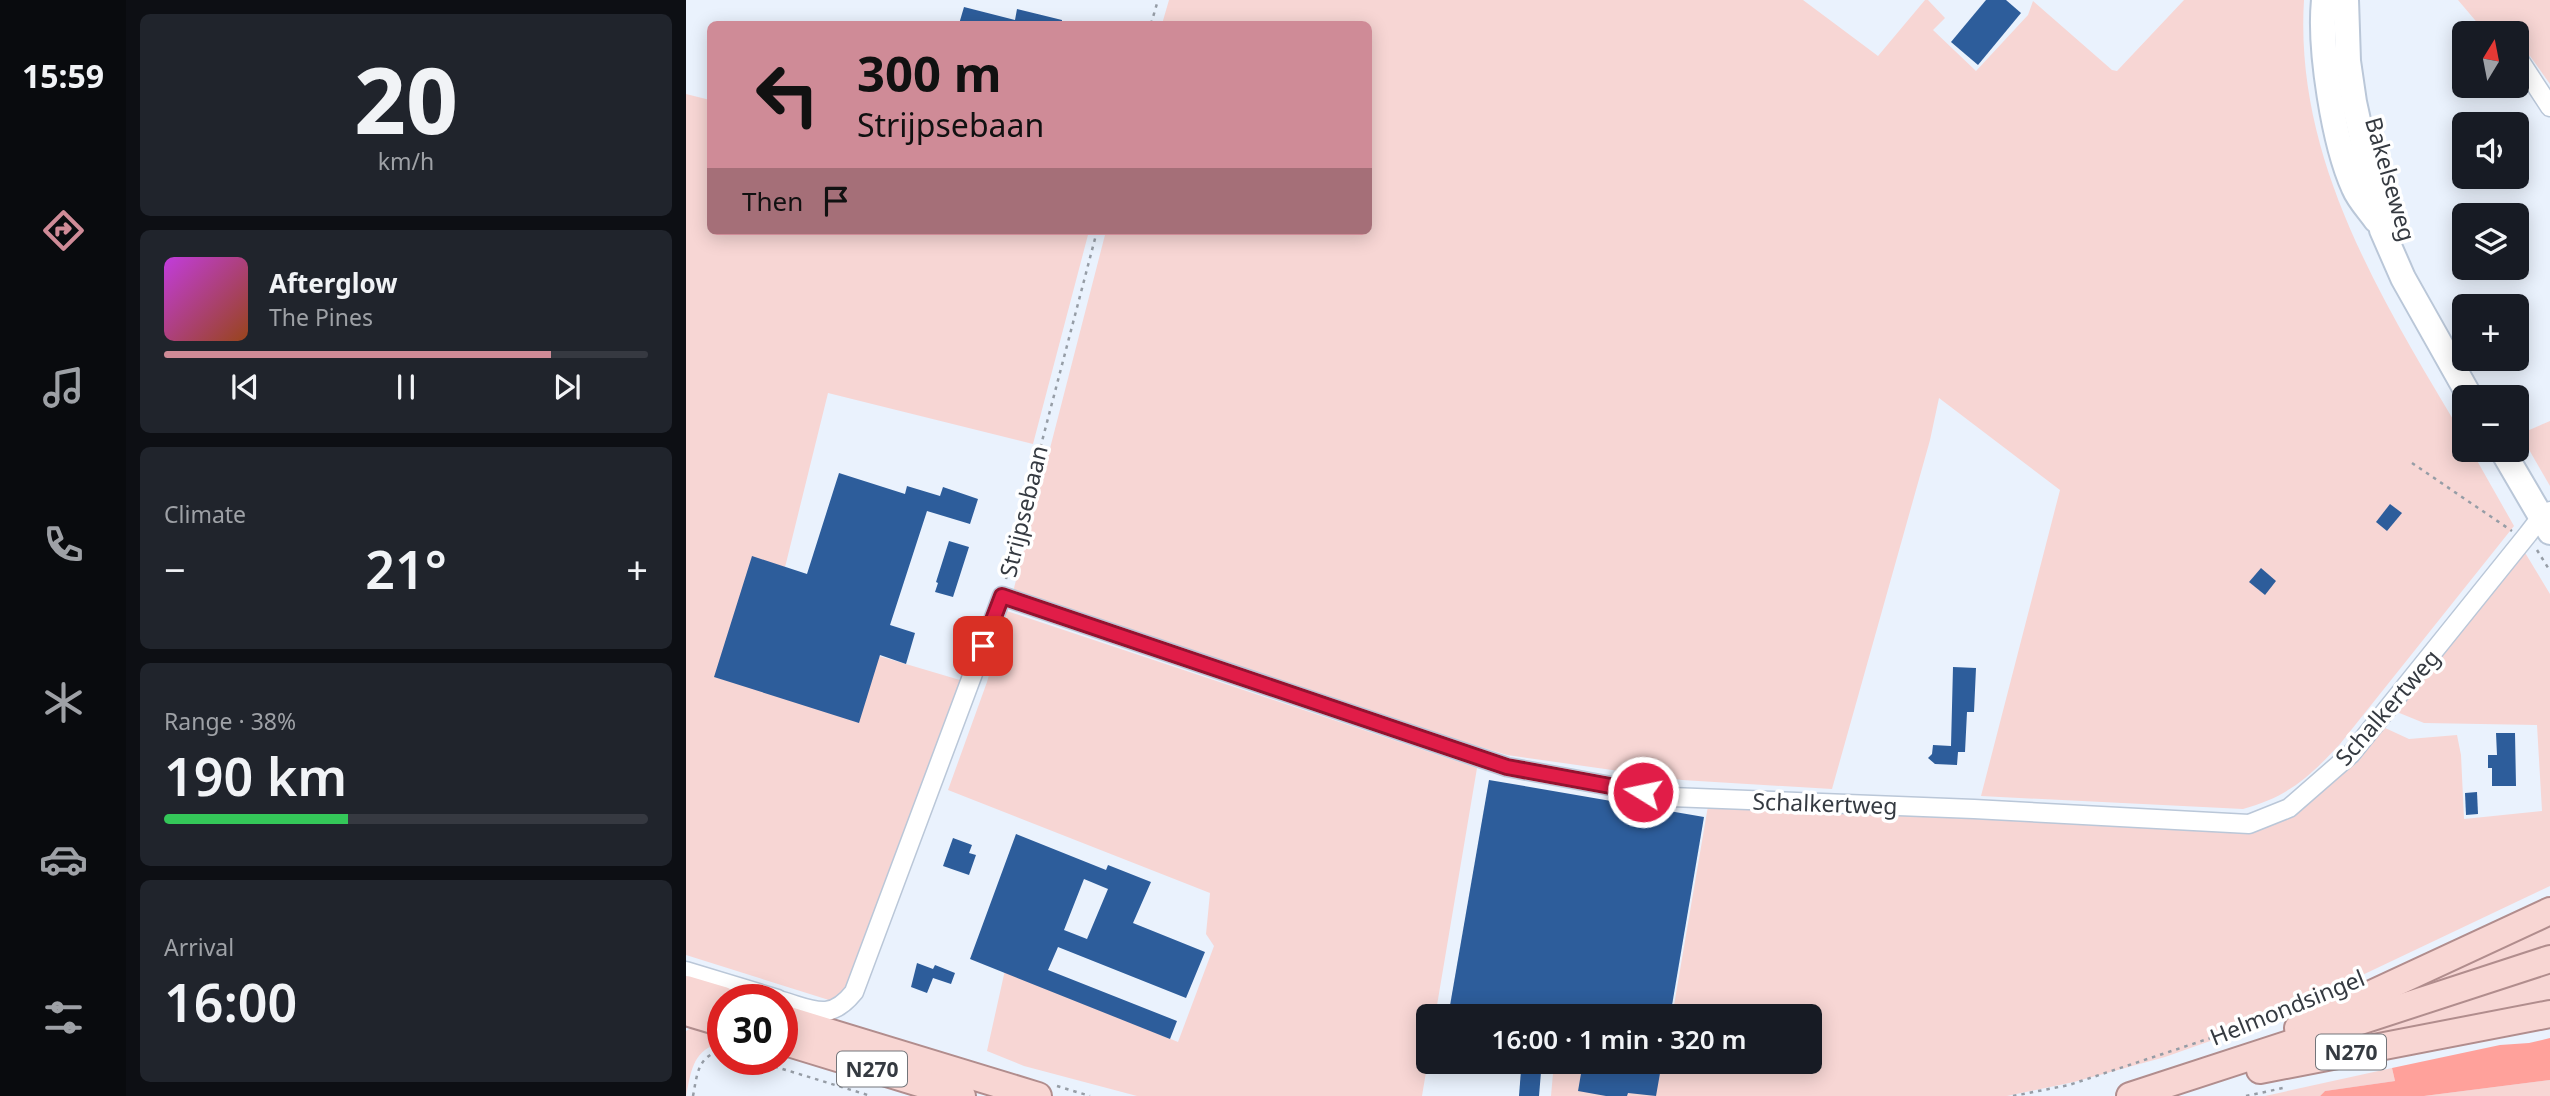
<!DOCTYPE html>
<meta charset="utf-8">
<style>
body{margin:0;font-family:"Noto Sans",sans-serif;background:#20242c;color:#f1f3f6;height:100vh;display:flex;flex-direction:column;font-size:26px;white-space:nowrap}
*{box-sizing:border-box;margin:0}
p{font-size:23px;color:#9ea1a6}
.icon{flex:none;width:38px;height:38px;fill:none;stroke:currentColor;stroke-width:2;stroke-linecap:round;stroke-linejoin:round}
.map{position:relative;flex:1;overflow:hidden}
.details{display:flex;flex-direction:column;gap:14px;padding:14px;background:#0d0f14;width:560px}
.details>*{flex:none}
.guide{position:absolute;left:21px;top:21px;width:665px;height:214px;border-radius:10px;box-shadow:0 4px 18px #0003;background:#cf8b97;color:#111;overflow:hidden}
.needle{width:46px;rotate:10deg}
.buttons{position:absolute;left:1766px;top:21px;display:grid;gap:14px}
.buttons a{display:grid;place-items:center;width:77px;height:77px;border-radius:10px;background:#171b24;box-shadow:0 4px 18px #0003;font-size:35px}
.speed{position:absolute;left:21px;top:984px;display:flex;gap:14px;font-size:35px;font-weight:700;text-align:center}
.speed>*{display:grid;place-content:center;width:91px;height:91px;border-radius:50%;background:#171b24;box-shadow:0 4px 18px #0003;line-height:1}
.speed .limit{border:10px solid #d22;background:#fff;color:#111}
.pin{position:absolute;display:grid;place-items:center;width:60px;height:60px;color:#fff;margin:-30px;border-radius:14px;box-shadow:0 4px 10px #0006}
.me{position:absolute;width:77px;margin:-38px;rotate:280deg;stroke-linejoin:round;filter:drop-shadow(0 0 5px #0008)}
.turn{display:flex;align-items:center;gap:24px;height:147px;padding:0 35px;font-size:32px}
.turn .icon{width:91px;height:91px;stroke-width:2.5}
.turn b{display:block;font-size:49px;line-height:60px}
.then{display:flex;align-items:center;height:66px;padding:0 35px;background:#0003;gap:14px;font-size:26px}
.big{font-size:52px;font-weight:600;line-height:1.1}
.details .tile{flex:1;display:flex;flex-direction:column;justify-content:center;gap:10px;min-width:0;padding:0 24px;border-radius:10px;background:#20242c}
.details .dial{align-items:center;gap:0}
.dial b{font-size:91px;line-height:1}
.song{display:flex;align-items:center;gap:21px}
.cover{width:84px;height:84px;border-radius:10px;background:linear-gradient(135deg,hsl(290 70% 55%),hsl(20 70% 35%))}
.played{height:7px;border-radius:4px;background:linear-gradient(90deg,#cf8b97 80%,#363941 80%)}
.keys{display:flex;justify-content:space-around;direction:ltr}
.heat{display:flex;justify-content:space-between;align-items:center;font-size:38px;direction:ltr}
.charge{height:10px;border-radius:5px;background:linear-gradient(90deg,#34c759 38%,#363941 0)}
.trip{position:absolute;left:730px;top:1004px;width:406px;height:70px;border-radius:10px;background:#171b24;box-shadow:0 4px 18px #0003;font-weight:600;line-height:70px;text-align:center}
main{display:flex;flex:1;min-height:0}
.menu{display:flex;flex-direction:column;width:126px;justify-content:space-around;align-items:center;background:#090b0e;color:#9ea1a6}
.menu .icon{width:49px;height:49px}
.menu .selected{color:#cf8b97}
.menu b{font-size:32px;color:#f1f3f6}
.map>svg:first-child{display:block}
</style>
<main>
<nav class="menu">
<b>15:59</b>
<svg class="icon selected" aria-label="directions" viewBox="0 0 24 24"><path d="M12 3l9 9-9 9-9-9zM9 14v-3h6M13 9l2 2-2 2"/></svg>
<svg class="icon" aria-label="music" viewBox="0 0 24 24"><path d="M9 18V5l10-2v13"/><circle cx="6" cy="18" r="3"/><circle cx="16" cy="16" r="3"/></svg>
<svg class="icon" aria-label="phone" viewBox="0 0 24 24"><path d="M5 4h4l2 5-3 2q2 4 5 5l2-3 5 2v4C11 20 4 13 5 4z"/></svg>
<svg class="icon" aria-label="climate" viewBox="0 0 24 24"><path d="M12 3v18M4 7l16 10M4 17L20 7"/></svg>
<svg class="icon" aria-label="car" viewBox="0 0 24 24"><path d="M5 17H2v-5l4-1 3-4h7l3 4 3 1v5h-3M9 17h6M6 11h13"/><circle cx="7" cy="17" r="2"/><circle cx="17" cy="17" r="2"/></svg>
<svg class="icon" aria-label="filters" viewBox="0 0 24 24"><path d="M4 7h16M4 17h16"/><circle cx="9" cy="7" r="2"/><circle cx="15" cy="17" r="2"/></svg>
</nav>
<section class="details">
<div class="tile dial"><b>20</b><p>km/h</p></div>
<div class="tile">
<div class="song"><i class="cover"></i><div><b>Afterglow</b><p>The Pines</p></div></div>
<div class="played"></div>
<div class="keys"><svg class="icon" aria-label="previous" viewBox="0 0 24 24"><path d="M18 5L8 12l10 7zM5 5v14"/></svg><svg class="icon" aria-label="pause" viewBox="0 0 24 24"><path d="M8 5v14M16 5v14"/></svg><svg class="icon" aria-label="next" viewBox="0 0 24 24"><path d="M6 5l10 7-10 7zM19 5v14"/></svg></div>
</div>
<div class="tile"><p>Climate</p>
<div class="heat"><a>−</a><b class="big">21°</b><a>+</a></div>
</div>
<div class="tile"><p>Range · 38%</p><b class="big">190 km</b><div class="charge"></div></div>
<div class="tile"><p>Arrival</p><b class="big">16:00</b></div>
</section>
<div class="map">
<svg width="1864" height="1096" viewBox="0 0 1864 1096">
<rect width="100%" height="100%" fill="#eaf2fd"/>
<g fill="#f7d6d4">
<path d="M483,0H1117L1192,56L1239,0H1242L1259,18L1247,30L1290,71L1342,15L1347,1L1426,70L1431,71L1498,0H1618C1608,163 1699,304 1778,438V450H1785L1828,526L1654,744C1622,778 1603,796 1557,809L1295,796L1374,490L1253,398L1244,440L1146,789L996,780L821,755L755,735L327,592L420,231H682V24H476Z"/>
<polygon points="1772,0 1864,0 1864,84 1844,56 1831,65 1830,33 1800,33"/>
<polygon points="0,94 24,100 24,231 403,231 347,444 142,393 85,624 284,683 162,1006 0,955"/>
<polygon points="1864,421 1864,486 1834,434"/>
<polygon points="1838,551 1864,594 1864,886 1575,1023 1479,1057 1388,1082 1321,1096 865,1096 868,1062 893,1066 894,1062 1124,1062 1124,1017 986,1017 1022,806 1394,824 1544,829 1580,827 1606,817 1644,784 1665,766 1697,727 1723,739 1771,735 1775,755 1778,819 1856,811 1851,725 1738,723 1711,712"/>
<polygon points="321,611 791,768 749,1017 742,1017 742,1060 736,1096 451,1096 338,1066 301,1051 319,970 492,1042 528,946 520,934 524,893 262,790 301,682"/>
<polygon points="1864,918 1864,945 1679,1008"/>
<polygon points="1864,974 1864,1009 1602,1060"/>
<path d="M12,1024L33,1035L31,1044C6,1052 5,1073 0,1096V1031Z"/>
<polygon points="1706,1068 1709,1081 1639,1091 1634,1096 1579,1096"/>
<polygon points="1864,1080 1864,1096 1738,1096"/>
</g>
<polygon fill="#ffa19b" points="1864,1038 1864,1080 1738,1096 1634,1096 1639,1091 1709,1081 1706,1068 1814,1045 1843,1043"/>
<g fill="#2d5d9b" fill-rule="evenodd">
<polygon points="1300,0 1320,0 1335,13 1292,65 1265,42"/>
<polygon points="278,7 329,20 331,9 376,20 376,24 273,24"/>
<polygon points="153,473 219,494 221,486 254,496 257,487 292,499 284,524 241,511 204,625 229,633 220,664 194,655 173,723 28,677 66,556 121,574"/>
<polygon points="1704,504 1716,513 1701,531 1690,522"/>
<polygon points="263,541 283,547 267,597 249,592 252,583 250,582"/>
<polygon points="1575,568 1590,581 1579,595 1563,582"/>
<polygon points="1267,667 1290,668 1288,712 1281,712 1279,752 1272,752 1271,765 1249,764 1242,758 1246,754 1247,745 1265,746"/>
<polygon points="1810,733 1829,733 1830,786 1806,786 1806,768 1802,768 1802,755 1811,755"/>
<polygon points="803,780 1018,817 984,1017 762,1017"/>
<polygon points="1791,792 1792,814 1780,815 1779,793"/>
<path d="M330,834L420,870L422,865L465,882L447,923L519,952L500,998L372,947L362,970L491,1021L484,1039L284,959ZM398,879L422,889L401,939L378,930Z"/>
<polygon points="267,838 286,845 283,853 290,855 283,875 257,866"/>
<polygon points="231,963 247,969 249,965 269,973 265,984 247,978 241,993 225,987"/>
<polygon points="897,1062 976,1062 970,1096 942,1093 941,1096 920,1096 892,1091"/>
<polygon points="835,1070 855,1072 853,1096 833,1096"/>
</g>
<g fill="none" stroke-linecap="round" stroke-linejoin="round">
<g stroke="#bac7d8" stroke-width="21">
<g id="street">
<polyline points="1830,55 1864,107"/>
<polyline points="0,971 92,999"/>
<path d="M96,1001C128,1010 144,1022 168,992L316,596L821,767L985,797L1288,809L1563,824L1603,808L1665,754L1842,534L1855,517L1864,511"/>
</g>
</g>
<g stroke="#bac7d8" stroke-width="28">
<g id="secondary">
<path d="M1638,0C1633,49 1648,144 1668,188C1673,200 1683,210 1690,220"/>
<polyline points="1660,0 1662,61 1668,102 1696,230 1717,278 1784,397"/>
<polyline points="1816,450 1864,532"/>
</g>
</g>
<g stroke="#b18d8d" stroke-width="30">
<g id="primary">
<polyline points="0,989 37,1000"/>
<polyline points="0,1012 37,1023"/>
<polyline points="96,1018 352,1096"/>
<polyline points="1612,1028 1864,911"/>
<polyline points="96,1041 276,1096"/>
<polyline points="1574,1070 1864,1014"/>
<polyline points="1444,1096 1864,959"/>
</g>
</g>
<g stroke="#969da6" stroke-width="2.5" stroke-dasharray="3.5 5" stroke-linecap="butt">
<polyline points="465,24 472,0"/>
<polyline points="1802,388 1808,397"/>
<polyline points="1773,415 1778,423"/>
<polyline points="1726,463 1826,531"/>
<polyline points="1851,550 1864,571"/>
<polyline points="320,579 411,231"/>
<polyline points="64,1059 185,1096"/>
<polyline points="371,1086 404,1096"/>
<path d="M7,1096C11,1076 11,1057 34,1051L36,1042"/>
<polyline points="1327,1096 1383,1085 1597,1014"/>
<polyline points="1560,1096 1597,1088"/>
</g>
<use href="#street" stroke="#fff" stroke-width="18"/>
<use href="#secondary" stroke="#fff" stroke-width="24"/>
<use href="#primary" stroke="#f8d6d3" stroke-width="26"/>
</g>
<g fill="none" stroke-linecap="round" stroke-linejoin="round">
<g stroke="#92132f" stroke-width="18">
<polyline id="route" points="297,646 316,596 821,767 957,792"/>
</g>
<use href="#route" stroke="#e11d48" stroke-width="12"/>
</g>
<g text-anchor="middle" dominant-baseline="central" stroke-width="7" stroke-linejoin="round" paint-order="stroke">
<g fill="#fff" stroke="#72757a" stroke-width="2">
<rect x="1630" y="1034.5" width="70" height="35" rx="5"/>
<rect x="151" y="1051.5" width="70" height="35" rx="5"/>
</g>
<g font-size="21" font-weight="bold" fill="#353a41">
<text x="1665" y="1052">N270</text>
<text x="186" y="1069">N270</text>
</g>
<g font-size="23" fill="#353a41" stroke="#fff">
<text transform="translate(1705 179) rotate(74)">Bakelseweg</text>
<text transform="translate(337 511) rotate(-76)">Strijpsebaan</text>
<text transform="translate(1701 707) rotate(-49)">Schalkertweg</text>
<text transform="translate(1139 803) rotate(2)">Schalkertweg</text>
<text transform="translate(1601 1007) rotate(-22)">Helmondsingel</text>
</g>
</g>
</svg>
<div class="buttons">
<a><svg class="needle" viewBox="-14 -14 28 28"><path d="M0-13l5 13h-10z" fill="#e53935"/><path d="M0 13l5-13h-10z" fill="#9ea1a6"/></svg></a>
<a><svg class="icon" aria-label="sound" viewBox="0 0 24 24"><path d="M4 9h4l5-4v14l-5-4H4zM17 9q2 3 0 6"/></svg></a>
<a><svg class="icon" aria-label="layers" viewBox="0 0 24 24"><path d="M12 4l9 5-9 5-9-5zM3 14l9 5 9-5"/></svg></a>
<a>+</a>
<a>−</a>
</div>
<div class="speed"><div class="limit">30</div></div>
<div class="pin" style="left:297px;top:646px;background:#d93025"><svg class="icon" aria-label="arrive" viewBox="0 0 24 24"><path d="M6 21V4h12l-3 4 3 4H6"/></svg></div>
<svg class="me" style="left:957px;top:792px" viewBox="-20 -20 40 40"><circle r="17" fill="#e11d48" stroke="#fff" stroke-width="3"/><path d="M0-11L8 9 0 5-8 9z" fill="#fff"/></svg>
<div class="trip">16:00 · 1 min · 320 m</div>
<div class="guide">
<div class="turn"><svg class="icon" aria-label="left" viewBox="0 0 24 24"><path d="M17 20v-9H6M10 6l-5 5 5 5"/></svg><div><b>300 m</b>Strijpsebaan</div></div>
<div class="then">Then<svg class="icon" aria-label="arrive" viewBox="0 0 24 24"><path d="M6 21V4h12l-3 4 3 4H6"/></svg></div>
</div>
</div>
</main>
